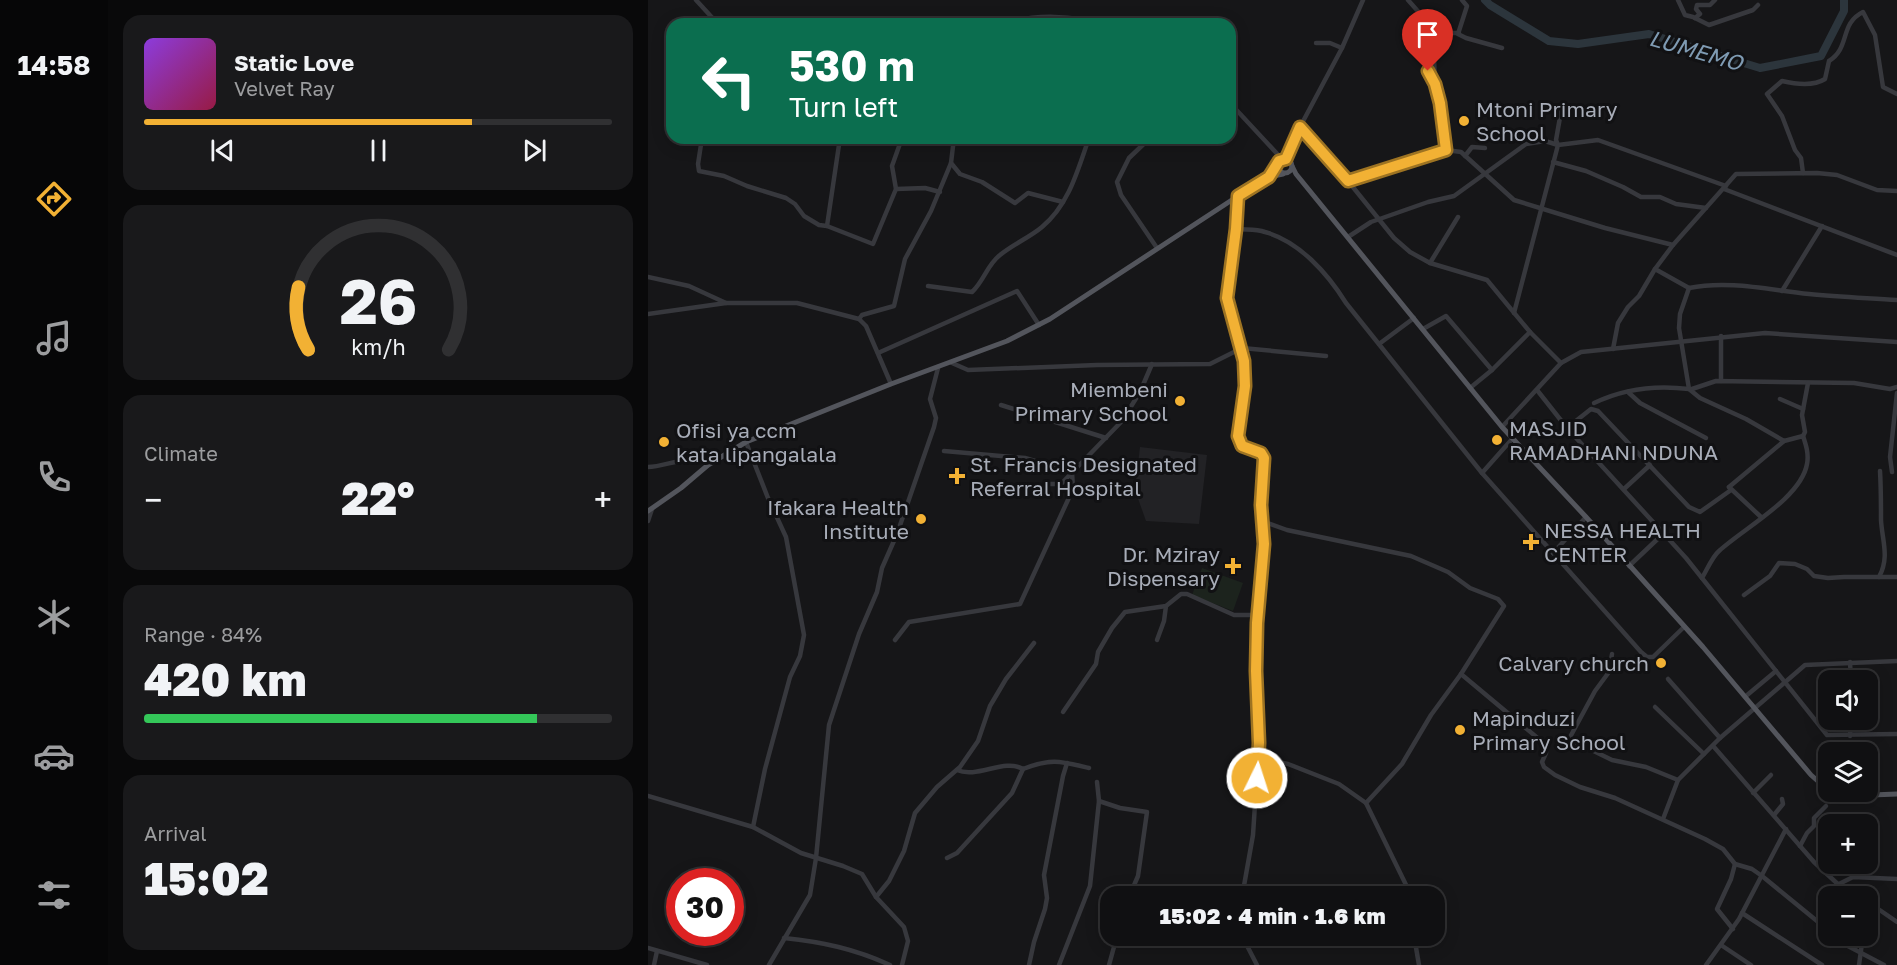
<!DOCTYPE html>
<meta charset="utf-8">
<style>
body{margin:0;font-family:"Golos Text",sans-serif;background:#19191b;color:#f1f3f6;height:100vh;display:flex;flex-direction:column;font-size:22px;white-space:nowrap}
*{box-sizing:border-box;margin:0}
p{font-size:20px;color:#9c9d9f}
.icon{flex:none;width:33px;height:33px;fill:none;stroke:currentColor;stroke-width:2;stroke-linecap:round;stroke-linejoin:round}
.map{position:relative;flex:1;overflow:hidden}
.drawer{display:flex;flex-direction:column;gap:15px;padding:15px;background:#09090a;width:540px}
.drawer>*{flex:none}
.top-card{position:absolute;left:18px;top:18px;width:570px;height:126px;border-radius:18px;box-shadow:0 3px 15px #0003,0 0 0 2px #303032;background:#0b6e4f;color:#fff;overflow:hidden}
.fabs{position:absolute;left:1170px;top:670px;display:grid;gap:12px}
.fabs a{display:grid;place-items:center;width:60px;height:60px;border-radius:12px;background:#101012;box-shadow:0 3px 15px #0003,0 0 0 2px #303032;font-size:30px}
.speed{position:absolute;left:18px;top:868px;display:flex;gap:12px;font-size:30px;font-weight:700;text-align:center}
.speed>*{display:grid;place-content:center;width:78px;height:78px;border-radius:50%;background:#101012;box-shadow:0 3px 15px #0003,0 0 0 2px #303032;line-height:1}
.speed .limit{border:9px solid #d22;background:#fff;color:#111}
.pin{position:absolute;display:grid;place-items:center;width:51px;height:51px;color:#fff;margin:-62px -26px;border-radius:50% 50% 50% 0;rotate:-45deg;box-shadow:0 0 6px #0007}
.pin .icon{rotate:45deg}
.me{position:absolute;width:66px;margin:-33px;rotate:4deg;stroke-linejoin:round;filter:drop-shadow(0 0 4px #0008)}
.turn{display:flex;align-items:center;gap:21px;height:126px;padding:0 24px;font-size:27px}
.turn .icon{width:78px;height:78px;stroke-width:2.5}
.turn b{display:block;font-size:42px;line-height:51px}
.big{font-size:45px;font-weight:800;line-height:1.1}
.drawer .tile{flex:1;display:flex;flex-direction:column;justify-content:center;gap:9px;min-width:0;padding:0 21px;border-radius:18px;background:#19191b}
.drawer .dial{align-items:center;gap:0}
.dial svg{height:156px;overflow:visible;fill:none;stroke:#303032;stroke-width:7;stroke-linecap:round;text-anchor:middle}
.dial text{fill:#f1f3f6;stroke:none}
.song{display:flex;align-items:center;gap:18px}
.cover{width:72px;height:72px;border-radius:9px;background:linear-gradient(135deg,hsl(270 70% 55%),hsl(340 70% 35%))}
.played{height:6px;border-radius:3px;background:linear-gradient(90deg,#f2b134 70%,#303032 70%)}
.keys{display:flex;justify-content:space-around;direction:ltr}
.heat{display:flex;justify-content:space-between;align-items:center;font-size:33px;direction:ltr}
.charge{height:9px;border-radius:4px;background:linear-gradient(90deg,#34c759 84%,#303032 0)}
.trip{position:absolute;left:452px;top:886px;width:345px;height:60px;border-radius:18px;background:#101012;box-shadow:0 3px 15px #0003,0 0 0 2px #303032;font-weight:800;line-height:60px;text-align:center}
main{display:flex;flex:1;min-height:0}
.dock{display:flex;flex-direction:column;width:108px;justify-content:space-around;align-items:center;background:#060607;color:#9c9d9f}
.dock .icon{width:42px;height:42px}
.dock .on{color:#f2b134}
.dock b{font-size:27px;color:#f1f3f6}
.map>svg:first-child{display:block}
</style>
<main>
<nav class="dock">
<b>14:58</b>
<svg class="icon on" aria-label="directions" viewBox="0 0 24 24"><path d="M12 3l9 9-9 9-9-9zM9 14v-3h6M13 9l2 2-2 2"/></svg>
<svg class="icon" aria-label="music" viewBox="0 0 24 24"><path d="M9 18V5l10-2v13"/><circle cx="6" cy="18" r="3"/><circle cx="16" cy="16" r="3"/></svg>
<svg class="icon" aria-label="phone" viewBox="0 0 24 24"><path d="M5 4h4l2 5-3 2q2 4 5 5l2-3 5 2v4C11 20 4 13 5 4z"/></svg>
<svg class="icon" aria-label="climate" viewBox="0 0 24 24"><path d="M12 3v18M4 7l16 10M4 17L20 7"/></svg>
<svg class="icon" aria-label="car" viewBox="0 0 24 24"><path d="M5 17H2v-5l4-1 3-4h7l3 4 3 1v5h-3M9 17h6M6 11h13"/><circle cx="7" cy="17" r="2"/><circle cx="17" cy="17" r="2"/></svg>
<svg class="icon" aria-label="filters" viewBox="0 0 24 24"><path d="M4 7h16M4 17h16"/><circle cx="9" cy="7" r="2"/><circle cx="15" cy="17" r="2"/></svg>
</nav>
<section class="drawer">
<div class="tile">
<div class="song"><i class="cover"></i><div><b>Static Love</b><p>Velvet Ray</p></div></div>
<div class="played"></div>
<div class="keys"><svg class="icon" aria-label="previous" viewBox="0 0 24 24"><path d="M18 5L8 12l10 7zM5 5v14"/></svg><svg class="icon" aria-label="pause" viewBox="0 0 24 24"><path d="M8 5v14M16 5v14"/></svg><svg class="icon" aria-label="next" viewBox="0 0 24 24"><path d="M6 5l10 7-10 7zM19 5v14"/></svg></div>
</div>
<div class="tile dial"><svg viewBox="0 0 100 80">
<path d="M14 69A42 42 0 1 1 86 69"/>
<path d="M14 69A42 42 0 0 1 9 37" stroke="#f2b134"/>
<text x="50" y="56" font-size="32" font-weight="700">26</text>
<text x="50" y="72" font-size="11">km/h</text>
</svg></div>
<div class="tile"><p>Climate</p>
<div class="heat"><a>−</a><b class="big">22°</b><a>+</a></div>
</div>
<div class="tile"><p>Range · 84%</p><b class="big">420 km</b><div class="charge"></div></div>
<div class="tile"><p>Arrival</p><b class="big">15:02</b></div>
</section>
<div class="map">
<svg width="1249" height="965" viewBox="0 0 1249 965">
<rect width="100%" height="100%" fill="#161618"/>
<polygon fill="#222225" points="492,447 559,455 551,524 498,521 487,490"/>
<polygon fill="#1c231d" points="554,568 595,583 585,611 544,595"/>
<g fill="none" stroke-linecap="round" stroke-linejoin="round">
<polyline stroke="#2c353c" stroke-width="8" points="837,0 842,5 901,41 930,44 1001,34 1112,68 1173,56 1196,11 1196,0"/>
<g stroke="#37383d" stroke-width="4.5">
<polyline points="48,0 70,24"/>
<polyline points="760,0 783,26 788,45 786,56 787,88 792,103 798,150"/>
<polyline points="814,0 819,6 810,34 818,38 854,48"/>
<polyline points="1030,0 1037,15 1045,17 1061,25 1105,10 1110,5"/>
<polyline points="1047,18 1052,14 1048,9 1049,5 1062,5 1067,0"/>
<path d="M360,24C385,13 428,16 454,24"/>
<polyline points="783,26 795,33 811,33"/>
<polyline points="668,43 682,43 694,48"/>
<polyline points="780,71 783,81 792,91 791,97"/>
<polyline points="582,103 634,159"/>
<polyline points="652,127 700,181 746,238 762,252 782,263 839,280 882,332"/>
<polyline points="54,138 50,164 51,171 76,176 99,186 138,198 147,204 156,216 171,225 179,226 225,244 248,189 244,166 254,138"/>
<polyline points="306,138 303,163 312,174 334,182 367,203 380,193 415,202"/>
<polyline points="502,138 481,158 469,182 473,195 509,248"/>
<polyline points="817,156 824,147 837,148"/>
<polyline points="637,159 652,127 694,48 715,0"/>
<polyline points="905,162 938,171 975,187 993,197 1012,197 1028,204 1058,208"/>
<path d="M1155,173L1153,158L1147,150L1134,116L1119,94L1134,81C1147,84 1166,86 1177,79L1181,61C1203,47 1191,24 1215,12L1227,35L1235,87L1249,94"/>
<polyline points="700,181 798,150 813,152 866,200 957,228 1025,245"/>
<polyline points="248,189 277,188 292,192"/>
<polyline points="1076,189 1249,255"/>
<path d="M590,196L589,229L579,299L580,306L596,361L597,386L590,436C591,449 603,450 613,453L616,458L613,505L616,544L609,623L608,671L610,758L605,835L594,897"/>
<polyline points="179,226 192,138"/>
<path d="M589,229C598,230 608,229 617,232C651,241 680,274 698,303L834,473L993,652L999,657H1005L1036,627"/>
<polyline points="700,237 723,222 780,202 806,196 878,144 897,141 910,145 908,140 914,106"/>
<polyline points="782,263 810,217"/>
<path d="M1007,269L1041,288C1081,280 1121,290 1161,294C1190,297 1220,298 1249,300"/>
<polyline points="0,277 41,286 78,303"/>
<path d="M280,286L324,292C336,281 339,265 352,255C365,244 381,238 394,227C421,205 430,169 441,138"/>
<path d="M1041,288L1032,314L1031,328L1041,389L1052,398L1098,419L1136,441L1155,436C1158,445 1161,454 1159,464C1153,498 1096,528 1071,551C1064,557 1059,570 1054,578"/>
<polyline points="1134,291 1174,226"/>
<polyline points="866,313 910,145 950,140 1078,186"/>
<polyline points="0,314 78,303 149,303 211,319 218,326 243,384"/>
<polyline points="211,319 214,315 246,306 257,259 283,211 303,163"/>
<polyline points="775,329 798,316 844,370"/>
<polyline points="1073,336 1073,381"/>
<polyline points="731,344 766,318"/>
<polyline points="965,349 970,323 980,307 991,296 1007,269 1025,245 1088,174 1169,173 1189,175 1229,190 1249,191"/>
<polyline points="230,353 369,291 391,325"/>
<polyline points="304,363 320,370 449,365 562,364 594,348 678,356"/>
<polyline points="913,363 933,352 1117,333 1249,342"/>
<polyline points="822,388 844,370 882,332 913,363 854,427"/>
<polyline points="1044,389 1068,381 1206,383 1242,389 1249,387"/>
<polyline points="889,390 919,428 1038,558 1179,735 1249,734"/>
<polyline points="980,392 992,403 1058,438"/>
<polyline points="1132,399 1155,409"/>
<path d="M946,403C975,389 1009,385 1041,389"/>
<polyline points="353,405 458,438"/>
<polyline points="919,428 943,409 950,411 1041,507 1052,512 1083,490 1081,487"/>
<polyline points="1155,436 1157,432 1154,415 1160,383"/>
<polyline points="98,442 120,498 138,537 156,635 152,656 142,677 117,769 105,827"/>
<path d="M0,467C19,467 43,452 60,465"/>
<polyline points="1244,472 1242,457 1249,393"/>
<polyline points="834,473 865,438"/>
<polyline points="402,484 413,484 474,421 492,392 504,364"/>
<polyline points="976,489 1002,465"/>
<polyline points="1113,517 1081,487 1136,441"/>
<polyline points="0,521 4,509"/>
<polyline points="614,521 639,530 763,556 800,572 822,588 850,599 856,606 813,674 783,715 754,764 718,803"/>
<polyline points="905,553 938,517"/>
<polyline points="981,566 1016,533"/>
<path d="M1231,577C1242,557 1234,540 1233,520C1233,503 1233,487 1232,471"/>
<polyline points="1096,595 1122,576 1131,563 1147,564 1159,569 1166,576 1180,578 1196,577 1249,577"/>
<polyline points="247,640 261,622 372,604 425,489 424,472 377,458 296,451"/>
<polyline points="509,640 516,621 518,606"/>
<polyline points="964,654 961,672 947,691 921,739 964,760 998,767 1030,780"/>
<polyline points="1202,662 1203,681"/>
<polyline points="813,674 898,745 898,753 894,762 896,767 907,775 932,787 967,798 1057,839 1075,849 1087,864 1104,869 1114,876 1180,930"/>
<polyline points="1020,679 1072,738"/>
<polyline points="1098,696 1128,671"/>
<polyline points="1007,707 1056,754"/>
<polyline points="415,712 448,664 450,652 464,628 477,612 518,606 533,594 539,594 586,615 610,615"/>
<polyline points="1202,736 1203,720"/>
<polyline points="1066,747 1166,862 1193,887 1211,897"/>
<polyline points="610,758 640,764 691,784 718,803 761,891 762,897"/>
<path d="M309,770C329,779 356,758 375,769C403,758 412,761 441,768"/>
<polyline points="1105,793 1123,775"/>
<polyline points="0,796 105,827 153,853 195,866 214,874 228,897 256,927 260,941 254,965"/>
<polyline points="451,801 472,808 499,812 490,876 481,897"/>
<polyline points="1126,815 1135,804 1134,799"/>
<polyline points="1015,819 1030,780 1072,738 1157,665 1249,661"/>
<polyline points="1152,846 1159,833 1166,826 1166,818 1178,806"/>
<polyline points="299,858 309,853 364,793 375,769"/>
<polyline points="1191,884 1205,877 1249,879"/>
<polyline points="228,897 241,881 256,851 267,813 289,787 312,767 330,741 342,706 358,679 386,643"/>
<polyline points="1220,902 1249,922"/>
<polyline points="1094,913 1174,965"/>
<polyline points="1220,920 1224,904"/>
<polyline points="1085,929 1069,909 1083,879 1087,864"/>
<polyline points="594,936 609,965"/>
<polyline points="766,936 771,965"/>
<polyline points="1187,936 1198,945 1236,965"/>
<path d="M136,938C175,942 207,949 242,965"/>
<polyline points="1073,945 1103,965"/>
<polyline points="0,948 59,965"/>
<polyline points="6,965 9,951"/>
<polyline points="121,965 162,895 168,858 181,725 211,634 229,592 234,568 249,534 286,427 288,418 282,399 290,368"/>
<polyline points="381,965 386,942 397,909 399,898 396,875 415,776 419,763"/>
<polyline points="411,965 442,886 451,801 449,782"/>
<polyline points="461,965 469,936"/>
<polyline points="1058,965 1091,919 1138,829"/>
<polyline points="1211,965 1215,936"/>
</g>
<g stroke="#53555c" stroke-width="5">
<circle cx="637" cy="166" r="7"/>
<polyline points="644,166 648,174 854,427 938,517 1055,647 1163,775 1180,790"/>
<polyline points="0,511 33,488 60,465 98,442 243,384 359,341 402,319 590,196 621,177 635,174"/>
<polyline points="1187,792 1198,796 1249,794"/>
</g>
</g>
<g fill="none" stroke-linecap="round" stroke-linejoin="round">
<g stroke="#9d7322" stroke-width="15">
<polyline id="route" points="609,778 611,743 608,671 609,623 616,544 613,505 616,458 613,453 594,446 590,436 597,386 596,361 579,298 588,229 590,196 621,177 631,161 638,159 652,127 700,181 798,150 792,103 787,84 780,71"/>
</g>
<use href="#route" stroke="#f2b134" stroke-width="10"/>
</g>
<g fill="#f2b134" stroke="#111113" stroke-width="2">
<circle cx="816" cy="121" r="6"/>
<circle cx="532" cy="401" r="6"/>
<circle cx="849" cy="440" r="6"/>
<circle cx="16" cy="442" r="6"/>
<path d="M306 467h6v6h6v6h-6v6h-6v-6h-6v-6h6z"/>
<circle cx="273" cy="519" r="6"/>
<path d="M880 533h6v6h6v6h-6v6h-6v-6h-6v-6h6z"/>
<path d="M582 557h6v6h6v6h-6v6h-6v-6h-6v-6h6z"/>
<circle cx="1013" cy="663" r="6"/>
<circle cx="812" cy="730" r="6"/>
</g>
<g text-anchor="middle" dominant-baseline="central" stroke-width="6" stroke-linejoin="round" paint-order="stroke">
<g font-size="21" fill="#a8adb8" stroke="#111113" text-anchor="start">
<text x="828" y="109">Mtoni Primary<tspan x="828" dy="24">School</tspan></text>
<text x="520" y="389" text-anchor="end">Miembeni<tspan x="520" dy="24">Primary School</tspan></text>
<text x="861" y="428">MASJID<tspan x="861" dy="24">RAMADHANI NDUNA</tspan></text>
<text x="28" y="430">Ofisi ya ccm<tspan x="28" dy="24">kata lipangalala</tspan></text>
<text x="322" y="464">St. Francis Designated<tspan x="322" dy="24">Referral Hospital</tspan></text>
<text x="261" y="507" text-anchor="end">Ifakara Health<tspan x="261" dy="24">Institute</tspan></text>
<text x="896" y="530">NESSA HEALTH<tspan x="896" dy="24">CENTER</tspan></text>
<text x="572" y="554" text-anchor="end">Dr. Mziray<tspan x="572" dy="24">Dispensary</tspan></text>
<text x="1001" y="663" text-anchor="end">Calvary church</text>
<text x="824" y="718">Mapinduzi<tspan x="824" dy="24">Primary School</tspan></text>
</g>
<g font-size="22" font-style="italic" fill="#7f9bb3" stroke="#111113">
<text transform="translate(1048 50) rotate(16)">LUMEMO</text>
</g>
</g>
</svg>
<div class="fabs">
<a><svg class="icon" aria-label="sound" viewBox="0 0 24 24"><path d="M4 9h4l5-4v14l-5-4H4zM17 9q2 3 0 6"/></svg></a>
<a><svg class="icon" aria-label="layers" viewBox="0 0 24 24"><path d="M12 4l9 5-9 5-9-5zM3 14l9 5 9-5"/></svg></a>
<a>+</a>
<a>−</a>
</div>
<div class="speed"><div class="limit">30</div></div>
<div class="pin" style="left:780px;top:71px;background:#d93025"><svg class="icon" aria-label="arrive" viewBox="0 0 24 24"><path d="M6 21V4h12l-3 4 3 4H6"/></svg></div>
<svg class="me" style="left:609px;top:778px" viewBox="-20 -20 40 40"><circle r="17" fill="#f2b134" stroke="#fff" stroke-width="3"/><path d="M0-11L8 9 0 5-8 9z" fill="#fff"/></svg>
<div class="trip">15:02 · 4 min · 1.6 km</div>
<div class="top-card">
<div class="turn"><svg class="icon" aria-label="left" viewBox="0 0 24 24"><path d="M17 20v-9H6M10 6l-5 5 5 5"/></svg><div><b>530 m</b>Turn left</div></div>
</div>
</div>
</main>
